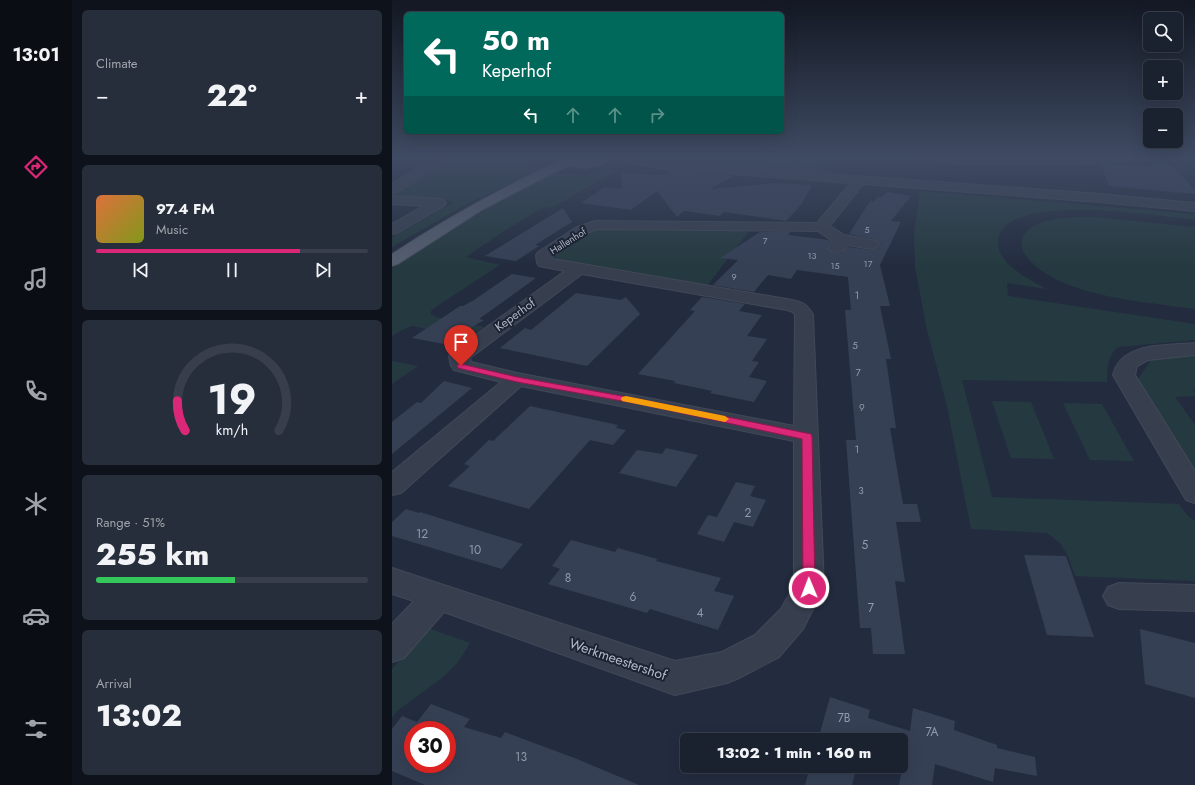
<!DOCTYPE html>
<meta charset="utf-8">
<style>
body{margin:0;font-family:Jost,sans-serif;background:#272e3b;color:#f1f3f6;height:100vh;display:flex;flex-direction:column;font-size:15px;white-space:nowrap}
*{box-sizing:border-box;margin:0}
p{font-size:13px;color:#9fa3aa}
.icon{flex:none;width:22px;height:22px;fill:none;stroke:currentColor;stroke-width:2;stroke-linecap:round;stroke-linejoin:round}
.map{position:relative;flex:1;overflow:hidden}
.sheet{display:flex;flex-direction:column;gap:10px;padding:10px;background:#0e121a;width:320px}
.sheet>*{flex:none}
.guide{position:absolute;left:12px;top:12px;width:380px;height:122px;border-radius:6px;box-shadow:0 4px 16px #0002,0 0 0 1px #383e4b;background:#00695c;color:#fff;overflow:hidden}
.tools{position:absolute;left:751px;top:12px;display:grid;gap:8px}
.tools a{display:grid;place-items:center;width:40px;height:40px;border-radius:6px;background:#1a212f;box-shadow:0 4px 16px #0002,0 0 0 1px #383e4b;font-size:20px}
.speed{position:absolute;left:12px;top:721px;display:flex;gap:8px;font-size:20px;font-weight:700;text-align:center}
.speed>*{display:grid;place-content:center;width:52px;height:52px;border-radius:50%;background:#1a212f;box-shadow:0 4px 16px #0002,0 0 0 1px #383e4b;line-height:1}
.speed .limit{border:6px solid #d22;background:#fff;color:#111}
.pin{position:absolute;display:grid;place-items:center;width:34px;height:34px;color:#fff;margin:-41px -17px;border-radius:50% 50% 50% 0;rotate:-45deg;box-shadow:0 0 4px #0007}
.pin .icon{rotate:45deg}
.me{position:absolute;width:44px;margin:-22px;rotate:359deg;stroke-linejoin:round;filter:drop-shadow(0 0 3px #0008)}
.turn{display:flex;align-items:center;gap:14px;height:84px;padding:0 12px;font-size:18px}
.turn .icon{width:52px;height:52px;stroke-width:2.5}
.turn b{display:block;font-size:28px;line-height:34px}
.lanes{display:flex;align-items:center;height:38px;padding:0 12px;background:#0003;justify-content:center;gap:20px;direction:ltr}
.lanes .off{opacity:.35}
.big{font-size:30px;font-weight:800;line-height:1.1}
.sheet .card{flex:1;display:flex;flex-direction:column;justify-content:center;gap:6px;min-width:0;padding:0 14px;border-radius:6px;background:#272e3b}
.sheet .dial{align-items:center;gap:0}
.dial svg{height:104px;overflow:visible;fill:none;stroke:#383e4b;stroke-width:7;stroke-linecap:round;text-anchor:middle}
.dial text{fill:#f1f3f6;stroke:none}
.song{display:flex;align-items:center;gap:12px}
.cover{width:48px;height:48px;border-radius:6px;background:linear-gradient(135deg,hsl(20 70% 55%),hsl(70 70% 35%))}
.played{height:4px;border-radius:2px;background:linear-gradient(90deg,#db2777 75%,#383e4b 75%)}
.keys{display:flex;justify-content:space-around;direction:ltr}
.heat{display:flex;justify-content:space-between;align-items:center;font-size:22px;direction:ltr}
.charge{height:6px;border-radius:3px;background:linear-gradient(90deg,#34c759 51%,#383e4b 0)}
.trip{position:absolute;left:288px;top:733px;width:228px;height:40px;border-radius:6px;background:#1a212f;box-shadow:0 4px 16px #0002,0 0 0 1px #383e4b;font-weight:800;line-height:40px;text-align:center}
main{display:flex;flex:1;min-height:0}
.dock{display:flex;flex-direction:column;width:72px;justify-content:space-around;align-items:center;background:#0a0d13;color:#9fa3aa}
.dock .icon{width:28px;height:28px}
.dock .current{color:#db2777}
.dock b{font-size:18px;color:#f1f3f6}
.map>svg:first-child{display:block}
</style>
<main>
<nav class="dock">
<b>13:01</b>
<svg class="icon current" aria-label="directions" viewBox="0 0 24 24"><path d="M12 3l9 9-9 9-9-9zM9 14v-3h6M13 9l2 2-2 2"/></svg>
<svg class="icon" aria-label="music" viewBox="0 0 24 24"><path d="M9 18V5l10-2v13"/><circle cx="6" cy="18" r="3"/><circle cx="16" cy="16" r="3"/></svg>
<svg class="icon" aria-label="phone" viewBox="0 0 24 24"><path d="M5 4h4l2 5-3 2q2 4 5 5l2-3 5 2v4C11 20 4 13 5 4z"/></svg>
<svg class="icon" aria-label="climate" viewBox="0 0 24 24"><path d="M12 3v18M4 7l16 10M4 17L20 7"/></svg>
<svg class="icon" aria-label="car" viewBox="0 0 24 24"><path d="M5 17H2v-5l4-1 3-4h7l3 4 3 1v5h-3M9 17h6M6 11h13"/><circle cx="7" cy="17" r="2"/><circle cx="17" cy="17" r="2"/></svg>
<svg class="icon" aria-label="filters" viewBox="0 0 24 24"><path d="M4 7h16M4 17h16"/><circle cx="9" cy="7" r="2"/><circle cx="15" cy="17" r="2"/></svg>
</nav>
<section class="sheet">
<div class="card"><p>Climate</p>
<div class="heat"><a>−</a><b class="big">22°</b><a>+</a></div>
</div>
<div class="card">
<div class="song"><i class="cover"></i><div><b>97.4 FM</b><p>Music</p></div></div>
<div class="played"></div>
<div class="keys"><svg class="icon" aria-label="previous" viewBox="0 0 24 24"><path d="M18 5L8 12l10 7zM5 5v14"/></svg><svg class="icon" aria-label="pause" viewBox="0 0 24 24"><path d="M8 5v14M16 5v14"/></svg><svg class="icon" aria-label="next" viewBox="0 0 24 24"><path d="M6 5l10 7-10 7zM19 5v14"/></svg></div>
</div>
<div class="card dial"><svg viewBox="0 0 100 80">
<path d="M14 69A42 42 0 1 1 86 69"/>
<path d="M14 69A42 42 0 0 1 8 46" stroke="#db2777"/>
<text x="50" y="56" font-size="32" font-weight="700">19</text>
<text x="50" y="72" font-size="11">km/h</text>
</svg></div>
<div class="card"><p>Range · 51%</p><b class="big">255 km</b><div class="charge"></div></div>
<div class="card"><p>Arrival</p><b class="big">13:02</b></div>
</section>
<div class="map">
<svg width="803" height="785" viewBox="0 0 803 785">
<rect width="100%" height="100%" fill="#232c3f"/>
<g fill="#253a40">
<polygon points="64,157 130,157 136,159 138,165 147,170 73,205 0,247 0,237 61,203 58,200 0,197 0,192 50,161 58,161"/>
<polygon points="261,157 305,157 353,164 370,164 381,158 405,162 411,159 434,163 428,167 445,173 370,168"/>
<polygon points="214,170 225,170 159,208 152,207 112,231 74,257 108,265 45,306 39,311 39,314 44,317 92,327 76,338 21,326 14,328 0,336 0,268 48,236 103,204 163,173 192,176"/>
<path d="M528,191L803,214V220C771,217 607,189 606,243C606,264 639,281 655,289L615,283L616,296L803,324V340L726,347C715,356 715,369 715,382L570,380L600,497L787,504L796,516L803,521V581L683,576L676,556L668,543L655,533L579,529L555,406L535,330L523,266L522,234Z"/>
<path d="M685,217H704L803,227V309C756,302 666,297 635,257C630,251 627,243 632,235C641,220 668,218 685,217Z"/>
<polygon points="209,229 218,228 357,231 315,286 167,261 163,258 165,253 201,231"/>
<polygon points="803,355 803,389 801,389 803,392 803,396 783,397 803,425 803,482 742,385 759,360"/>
<polygon points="0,361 26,366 0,384"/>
<polygon points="600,401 639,402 662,459 619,458"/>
<polygon points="671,403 710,404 742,461 698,460"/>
<polygon points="36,628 78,643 66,662 51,677 5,711 0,718 0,669"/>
</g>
<g fill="#354055" fill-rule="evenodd">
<polygon points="277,157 378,157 360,166 277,159"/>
<polygon points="757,162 779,164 803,190 803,194 717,186 709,164 760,167"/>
<polygon points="276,171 342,176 318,189 382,183 420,185 409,205 394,221 332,212 328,216 292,211 285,217 265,191 239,210 189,203 213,187 229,189 230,173 275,175"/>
<polygon points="495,192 519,196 499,221 509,222 488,265 498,306 488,306 499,359 494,359 504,428 498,428 511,504 525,504 529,522 504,522 513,582 503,581 513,654 481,654 479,628 468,628 454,440 464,440 453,310 459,310 456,277 405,270 399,279 376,275 362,292 321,285 346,260 328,258 368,232 398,232 396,235 437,240 438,241 435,248 441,253 449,253 456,247 480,250 486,248 490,244 485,240 457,234 478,201 482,202 485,197 490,197"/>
<polygon points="171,208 180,222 143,245 147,246 124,261 93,256"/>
<polygon points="120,274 144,278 87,319 92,320 52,344 20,338 68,306 71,306 82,300"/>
<polygon points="184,293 229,300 234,297 248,314 195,366 108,348 133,328 139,330"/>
<polygon points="310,297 353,304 347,311 370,315 355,336 375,339 360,361 367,362 357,377 375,381 362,402 318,393 320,391 282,383 283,381 246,374 303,311 298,310"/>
<polygon points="52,381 80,388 0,454 0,422 25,402 29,403"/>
<polygon points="138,406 226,425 224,428 234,430 221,445 198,440 137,509 56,486 78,466 72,464 97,440 101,441"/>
<polygon points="274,448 306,455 284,487 227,473 245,450 270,454"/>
<polygon points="344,482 363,486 358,496 374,500 361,527 342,522 332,542 305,534 316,515 325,517"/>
<polygon points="14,509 27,513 28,512 131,544 110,569 0,536 0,522"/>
<polygon points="179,540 223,552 226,548 265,559 264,561 329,578 322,591 342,596 326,630 258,609 255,613 156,584 168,569 160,566"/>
<polygon points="632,555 674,556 702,637 655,635"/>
<polygon points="748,629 803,643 803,698 753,684"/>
<polygon points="438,697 478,710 476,718 518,731 521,708 563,721 562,730 605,745 605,748 643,757 645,776 603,768 601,782 543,764 540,785 507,785 510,769 501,766 509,766 509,740 426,740"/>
<path d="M39,704L78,719L72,727L109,738L113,732L185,759L247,785H33L0,771V729L10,716L25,722ZM21,730H55V764H21Z"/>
<polygon points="418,766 465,766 460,785 413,785"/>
</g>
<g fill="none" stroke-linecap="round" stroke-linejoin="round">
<g stroke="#414858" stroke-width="2">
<g id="minor">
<polygon points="44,157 57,158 5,192 0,193 0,184"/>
<path d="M213,157C254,157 294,163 335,166L707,194L803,203V211L707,202L471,184L438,226L452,235L485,241L488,244L485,247L480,249L455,245C452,252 446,253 439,251L436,248L440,241L426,231L205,229L195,233L160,257L161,259L400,300C411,302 416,305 421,315L432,587L411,629L387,657L347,678L335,683L283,695L52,612L12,658L0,662V624L22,601L0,594V568L283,661L330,652L363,635L389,609L402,586V441L129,386L9,493L0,495V472L109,382L62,370L59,366L57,356L60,352L173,271L147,266L145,263L144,255L146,252L185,227L203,221L425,223L459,183L274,169L219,160L215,159ZM190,274L395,310L401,312L403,315L402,426L125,373L79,362L78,358Z"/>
<path d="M509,157H754L755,158L753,160L749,161C671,165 593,167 515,160L511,159Z"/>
<polygon points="0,196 47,199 52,200 54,203 52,206 5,233 0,234 0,224 32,206 0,204"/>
<path d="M803,343V355L756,360L745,366L743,375L803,471V503L794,500L721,375C729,341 776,346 803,343Z"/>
<polygon points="727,583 803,585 803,611 727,609 716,605 711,596 716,587"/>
</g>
</g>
<g stroke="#414858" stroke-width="2">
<path id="major" d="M166,157H178C184,165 199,158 208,157C213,157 217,157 222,157L220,159L210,164L194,168L176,166L157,175L90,210L6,264L0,266V254C53,219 109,188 167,161L165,159Z"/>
</g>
<use href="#minor" fill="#373f4f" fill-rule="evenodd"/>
<use href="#major" fill="#555e6f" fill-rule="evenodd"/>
</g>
<linearGradient id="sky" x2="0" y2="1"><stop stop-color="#131823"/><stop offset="0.59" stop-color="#3f4b63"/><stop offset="1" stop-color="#3f4b63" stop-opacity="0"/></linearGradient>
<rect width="803" height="267" fill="url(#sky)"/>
<polygon fill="#db2777" stroke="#8e194d" points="66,364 69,364 125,377 252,400 419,434 420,436 423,588 421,591 417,593 413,591 411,588 410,439 252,405 125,382 66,368 65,366"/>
<polygon fill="#f59e0b" points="234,396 333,416 337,419 333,422 230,401 229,399 230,397"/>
<g text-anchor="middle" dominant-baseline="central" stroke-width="4" stroke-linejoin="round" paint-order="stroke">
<g font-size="9" fill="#929aab">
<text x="475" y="229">5</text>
<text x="373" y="240">7</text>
<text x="420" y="255">13</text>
<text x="476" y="263">17</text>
<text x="443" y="265">15</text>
<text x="342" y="276">9</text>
</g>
<g font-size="10" fill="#b4baca" stroke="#1c2434">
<text transform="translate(176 241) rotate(-32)">Hallenhof</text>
</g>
<g font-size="10" fill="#929aab">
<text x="465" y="295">1</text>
<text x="463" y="345">5</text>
<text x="466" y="372">7</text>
<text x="470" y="407">9</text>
<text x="465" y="449">1</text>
<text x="469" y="490">3</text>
</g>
<g font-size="12" fill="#b4baca" stroke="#1c2434">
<text transform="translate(123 315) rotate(-36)">Keperhof</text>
</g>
<g font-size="12" fill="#929aab">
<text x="356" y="513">2</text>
<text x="30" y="534">12</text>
<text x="473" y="545">5</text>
<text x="83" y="550">10</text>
<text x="176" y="578">8</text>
<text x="241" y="597">6</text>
<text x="479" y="608">7</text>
<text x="308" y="613">4</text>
<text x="452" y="718">7B</text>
<text x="540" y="732">7A</text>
<text x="129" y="757">13</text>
</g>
<g font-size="14" fill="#b4baca" stroke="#1c2434">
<text transform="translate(226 659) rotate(19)">Werkmeestershof</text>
</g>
</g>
</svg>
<div class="tools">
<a><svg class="icon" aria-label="search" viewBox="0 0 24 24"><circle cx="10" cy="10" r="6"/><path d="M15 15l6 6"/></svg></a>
<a>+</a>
<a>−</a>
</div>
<div class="speed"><div class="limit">30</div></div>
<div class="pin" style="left:69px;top:366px;background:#d93025"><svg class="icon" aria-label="arrive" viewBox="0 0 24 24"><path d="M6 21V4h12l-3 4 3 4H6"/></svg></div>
<svg class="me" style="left:417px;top:588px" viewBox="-20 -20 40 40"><circle r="17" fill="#db2777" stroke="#fff" stroke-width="3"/><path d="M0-11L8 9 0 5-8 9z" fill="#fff"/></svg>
<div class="trip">13:02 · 1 min · 160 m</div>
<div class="guide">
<div class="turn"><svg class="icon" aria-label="left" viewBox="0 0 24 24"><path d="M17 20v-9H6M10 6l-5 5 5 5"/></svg><div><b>50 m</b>Keperhof</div></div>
<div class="lanes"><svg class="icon" aria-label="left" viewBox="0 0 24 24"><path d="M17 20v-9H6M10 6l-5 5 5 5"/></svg><svg class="icon off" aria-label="ahead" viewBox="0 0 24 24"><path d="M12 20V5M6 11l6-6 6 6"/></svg><svg class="icon off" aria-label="ahead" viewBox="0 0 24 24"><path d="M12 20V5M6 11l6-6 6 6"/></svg><svg class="icon off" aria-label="right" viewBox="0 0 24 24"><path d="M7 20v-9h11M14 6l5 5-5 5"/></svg></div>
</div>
</div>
</main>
